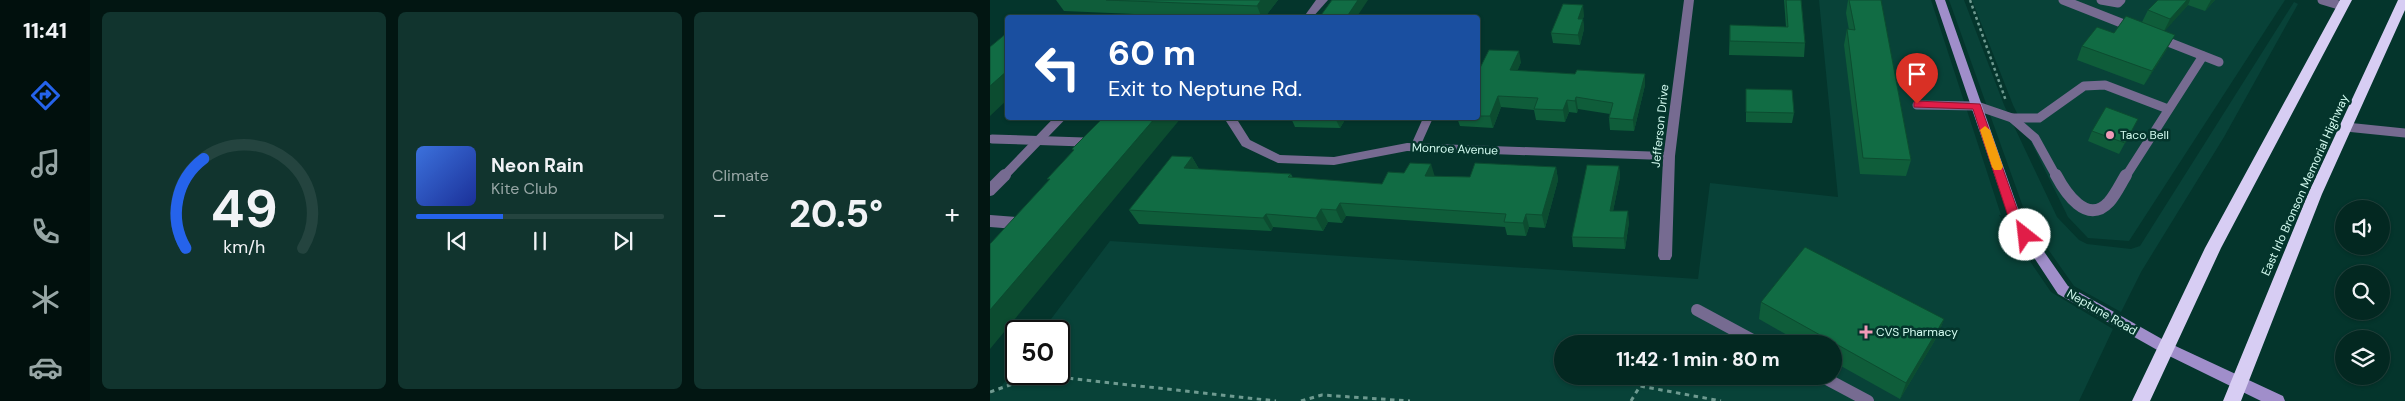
<!DOCTYPE html>
<meta charset="utf-8">
<style>
body{margin:0;font-family:"DM Sans",sans-serif;background:#11342e;color:#f1f3f6;height:100vh;display:flex;flex-direction:column;font-size:19px;white-space:nowrap}
*{box-sizing:border-box;margin:0}
p{font-size:16px;color:#97a6a5}
.icon{flex:none;width:28px;height:28px;fill:none;stroke:currentColor;stroke-width:2;stroke-linecap:round;stroke-linejoin:round}
.map{position:relative;flex:1;overflow:hidden}
.panel{display:flex;flex-direction:column;gap:12px;padding:12px;background:#021612;width:900px}
.panel>*{flex:none}
.top-card{position:absolute;left:15px;top:15px;width:475px;height:105px;border-radius:5px;box-shadow:0 1px 4px #0004,0 0 0 1px #24443f;background:#1a4fa0;color:#fff;overflow:hidden}
.buttons{position:absolute;left:1345px;top:200px;display:grid;gap:10px}
.buttons a{display:grid;place-items:center;width:55px;height:55px;border-radius:50%;background:#032821;box-shadow:0 1px 4px #0004,0 0 0 1px #24443f;font-size:25px}
.speed{position:absolute;left:15px;top:320px;display:flex;gap:10px;font-size:25px;font-weight:700;text-align:center}
.speed>*{display:grid;place-content:center;width:65px;height:65px;border-radius:50%;background:#032821;box-shadow:0 1px 4px #0004,0 0 0 1px #24443f;line-height:1}
.speed .limit{border:2px solid #111;border-radius:8px;background:#fff;color:#111}
.pin{position:absolute;display:grid;place-items:center;width:42px;height:42px;color:#fff;margin:-51px -21px;border-radius:50% 50% 50% 0;rotate:-45deg;box-shadow:0 0 5px #0007}
.pin .icon{rotate:45deg}
.me{position:absolute;width:55px;margin:-28px;rotate:331deg;stroke-linejoin:round;filter:drop-shadow(0 0 4px #0008)}
.turn{display:flex;align-items:center;gap:18px;height:105px;padding:0 20px;font-size:22px}
.turn .icon{width:65px;height:65px;stroke-width:2.5}
.turn b{display:block;font-size:35px;line-height:42px}
.big{font-size:38px;font-weight:700;line-height:1.1}
.panel .tile{flex:1;display:flex;flex-direction:column;justify-content:center;gap:8px;min-width:0;padding:0 18px;border-radius:8px;background:#11342e}
.panel .dial{align-items:center;gap:0}
.dial svg{height:130px;overflow:visible;fill:none;stroke:#24443f;stroke-width:7;stroke-linecap:round;text-anchor:middle}
.dial text{fill:#f1f3f6;stroke:none}
.song{display:flex;align-items:center;gap:15px}
.cover{width:60px;height:60px;border-radius:8px;background:linear-gradient(135deg,hsl(220 70% 55%),hsl(230 70% 35%))}
.played{height:5px;border-radius:2px;background:linear-gradient(90deg,#2563eb 35%,#24443f 35%)}
.keys{display:flex;justify-content:space-around;direction:ltr}
.heat{display:flex;justify-content:space-between;align-items:center;font-size:28px;direction:ltr}
.panel .tiles{flex:1;display:grid;gap:12px;grid-template-columns:repeat(3,1fr)}
.trip{position:absolute;left:564px;top:335px;width:288px;height:50px;border-radius:25px;background:#032821;box-shadow:0 1px 4px #0004,0 0 0 1px #24443f;font-weight:700;line-height:50px;text-align:center}
main{display:flex;flex:1;min-height:0}
.menu{display:flex;flex-direction:column;width:90px;justify-content:space-around;align-items:center;background:#01100d;color:#97a6a5}
.menu .icon{width:35px;height:35px}
.menu .current{color:#2563eb}
.menu b{font-size:22px;color:#f1f3f6}
.map>svg:first-child{display:block}
</style>
<main>
<nav class="menu">
<b>11:41</b>
<svg class="icon current" aria-label="directions" viewBox="0 0 24 24"><path d="M12 3l9 9-9 9-9-9zM9 14v-3h6M13 9l2 2-2 2"/></svg>
<svg class="icon" aria-label="music" viewBox="0 0 24 24"><path d="M9 18V5l10-2v13"/><circle cx="6" cy="18" r="3"/><circle cx="16" cy="16" r="3"/></svg>
<svg class="icon" aria-label="phone" viewBox="0 0 24 24"><path d="M5 4h4l2 5-3 2q2 4 5 5l2-3 5 2v4C11 20 4 13 5 4z"/></svg>
<svg class="icon" aria-label="climate" viewBox="0 0 24 24"><path d="M12 3v18M4 7l16 10M4 17L20 7"/></svg>
<svg class="icon" aria-label="car" viewBox="0 0 24 24"><path d="M5 17H2v-5l4-1 3-4h7l3 4 3 1v5h-3M9 17h6M6 11h13"/><circle cx="7" cy="17" r="2"/><circle cx="17" cy="17" r="2"/></svg>
</nav>
<section class="panel">
<div class="tiles">
<div class="tile dial"><svg viewBox="0 0 100 80">
<path d="M14 69A42 42 0 1 1 86 69"/>
<path d="M14 69A42 42 0 0 1 25 14" stroke="#2563eb"/>
<text x="50" y="56" font-size="32" font-weight="700">49</text>
<text x="50" y="72" font-size="11">km/h</text>
</svg></div>
<div class="tile">
<div class="song"><i class="cover"></i><div><b>Neon Rain</b><p>Kite Club</p></div></div>
<div class="played"></div>
<div class="keys"><svg class="icon" aria-label="previous" viewBox="0 0 24 24"><path d="M18 5L8 12l10 7zM5 5v14"/></svg><svg class="icon" aria-label="pause" viewBox="0 0 24 24"><path d="M8 5v14M16 5v14"/></svg><svg class="icon" aria-label="next" viewBox="0 0 24 24"><path d="M6 5l10 7-10 7zM19 5v14"/></svg></div>
</div>
<div class="tile"><p>Climate</p>
<div class="heat"><a>−</a><b class="big">20.5°</b><a>+</a></div>
</div>
</div>
</section>
<div class="map">
<svg width="1415" height="401" viewBox="0 0 1415 401">
<rect width="100%" height="100%" fill="#04352c"/>
<g fill="#084238" fill-rule="evenodd">
<path d="M829,0H941L1011,215H1009L1016,229H1018L1061,292L1123,329L1089,401H0V394L8,391L26,366V374H69V331H52L120,241L708,279L720,183L848,197ZM572,344H842V376H572Z"/>
<polygon points="959,0 974,0 1014,105 1067,217 1089,240 1097,244 1141,249 1150,246 1304,2 1308,4 1234,137 1151,272 1131,312 1084,286 1038,221"/>
<polygon points="982,0 1295,0 1139,241 1098,238 1078,217 1023,105"/>
</g>
<g fill="none" stroke-linecap="round" stroke-linejoin="round">
<polyline stroke="#6e9a90" stroke-width="2.5" stroke-dasharray="3 3" stroke-linecap="butt" points="980,0 1016,101"/>
<g stroke="#6e9a90" stroke-width="3" stroke-dasharray="4.5 4.5" stroke-linecap="butt">
<polyline points="0,392 31,381 67,377 286,401"/>
<polyline points="311,401 332,395 420,401"/>
<polyline points="641,401 650,386 731,401"/>
</g>
<g stroke="#766b91" stroke-width="9">
<polyline points="1073,0 1144,28"/>
<polyline points="1111,0 1128,3 1131,0"/>
<polyline points="1332,0 1352,6"/>
<polyline points="1168,38 1229,62"/>
<polyline points="927,105 987,106 1022,118 1049,118 1094,86 1115,85 1178,109"/>
<polyline points="1022,118 1045,138 1066,176"/>
<polyline points="1356,127 1415,133"/>
<polyline points="2,139 94,142"/>
<polyline points="425,147 438,118"/>
<polyline points="14,176 70,118"/>
<polyline points="1136,176 1213,56"/>
</g>
<g stroke="#766b91" stroke-width="12">
<path d="M1066,175C1075,192 1097,226 1119,202C1126,194 1131,183 1136,175"/>
<polyline points="0,190 15,175"/>
<polyline points="0,221 26,223"/>
<polyline points="707,310 770,344"/>
<polyline points="831,376 878,401"/>
</g>
<g fill="#766b91" fill-rule="evenodd">
<polygon points="326,0 338,0 322,18 313,18"/>
<polygon points="694,0 704,0 685,156 682,256 680,260 670,260 668,256 673,160 417,151 344,165 288,163 252,146 236,121 239,118 249,118 248,121 260,140 290,155 344,157 417,143 674,152"/>
</g>
<polygon fill="#a08eca" fill-rule="evenodd" points="945,0 955,0 1032,220 1078,286 1179,343 1293,396 1295,401 1271,401 1169,351 1068,294 1020,221"/>
<g fill="#d7cdf3" fill-rule="evenodd">
<polygon points="1350,0 1362,0 1231,248 1160,401 1142,401 1215,248"/>
<polygon points="1408,0 1415,0 1415,10 1332,194 1251,401 1233,401 1318,194"/>
</g>
</g>
<g fill="#0f5d3a">
<polygon points="66,0 288,0 274,18 237,18 74,11"/>
<polygon points="794,0 811,0 815,43 814,57 739,55 740,25 796,27"/>
<polygon points="858,0 891,0 921,160 916,176 870,174 854,45 857,29 859,30 856,13"/>
<polygon points="1168,0 1225,0 1215,11 1198,5 1174,31 1177,49 1154,85 1087,60 1092,46 1152,22 1158,10"/>
<polygon points="594,15 593,19 594,29 590,45 563,43 561,33"/>
<polygon points="531,62 527,71 655,85 644,131 620,130 619,118 620,114 588,109 587,113 579,112 575,122 546,120 544,110 511,107 503,128 470,126 467,118 488,118 488,72"/>
<polygon points="756,89 804,113 802,123 756,122"/>
<polygon points="301,118 356,118 350,128 305,127"/>
<polygon points="1148,119 1129,154 1098,141 1102,131"/>
<polygon points="202,157 209,169 301,174 303,178 392,184 445,176 480,177 566,167 568,180 555,228 539,227 536,236 517,235 515,227 356,216 352,223 338,222 333,231 283,227 281,231 149,224 139,210"/>
<polygon points="629,166 630,177 623,211 639,222 635,249 583,247 582,237"/>
<polygon points="771,302 954,319 948,335 910,399 842,361 842,344 813,344 769,319"/>
</g>
<g fill="#0c4c30">
<polygon points="271,0 288,0 274,18 272,18 267,6"/>
<polygon points="368,0 378,0 366,18 356,18"/>
<polygon points="1197,0 1200,0 1198,5 1173,33 1180,19"/>
<polygon points="1221,0 1225,0 1215,11"/>
<polygon points="593,5 594,15 590,29 588,19"/>
<polygon points="593,19 594,29 590,45 588,35"/>
<polygon points="1185,35 1177,49 1154,85 1162,71"/>
<polygon points="529,51 531,62 523,82 520,70"/>
<polygon points="18,70 18,99 0,116 0,86"/>
<polygon points="655,74 655,85 644,131 643,120"/>
<polygon points="508,96 511,107 503,128 500,116"/>
<polygon points="586,97 588,109 587,113 585,101"/>
<polygon points="577,100 579,112 575,122 573,110"/>
<polygon points="165,118 191,118 0,349 0,310"/>
<polygon points="345,118 356,118 350,128"/>
<polygon points="202,157 210,171 194,168"/>
<polygon points="441,164 445,177 435,176"/>
<polygon points="629,166 630,177 621,221 620,211"/>
<polygon points="566,167 568,180 555,228 552,215"/>
<polygon points="350,203 356,216 352,223 346,210"/>
<polygon points="331,209 338,222 333,231 326,218"/>
<polygon points="638,211 639,222 635,249 634,238"/>
<polygon points="276,214 283,227 281,231 273,218"/>
<polygon points="536,214 539,227 536,236 533,223"/>
<polygon points="954,319 948,335 910,399 916,383"/>
</g>
<g fill="#116c44" stroke="#0c4c30">
<polygon points="116,0 271,0 267,6"/>
<polygon points="342,0 368,0 356,18 329,18"/>
<polygon points="796,0 811,0 815,43 740,41 740,25 798,27"/>
<polygon points="859,0 891,0 921,160 873,158 857,29 865,30"/>
<polygon points="1168,0 1197,0 1180,19 1158,10"/>
<polygon points="573,4 593,5 588,19 593,19 588,35 561,33"/>
<polygon points="1136,16 1185,35 1162,71 1092,46 1107,27 1124,33"/>
<polygon points="18,32 18,70 0,86 0,47"/>
<polygon points="499,50 529,51 520,70 585,74 587,70 655,74 643,120 619,118 623,103 586,97 585,101 577,100 573,110 544,109 548,98 508,96 500,116 488,116 488,72"/>
<polygon points="756,89 802,90 804,113 756,112"/>
<polygon points="1116,107 1148,119 1135,143 1102,131"/>
<polygon points="113,118 165,118 0,310 0,244 60,179 57,179 84,150 82,149"/>
<polygon points="182,156 202,157 194,168 301,174 298,177 392,184 398,172 414,173 420,163 441,164 435,176 480,177 485,163 566,167 552,215 536,214 533,223 514,222 516,214 350,203 346,210 331,209 326,218 276,214 273,218 139,210"/>
<polygon points="597,165 629,166 620,211 638,211 634,238 582,237"/>
<polygon points="815,247 954,319 916,383 771,302"/>
</g>
<polygon fill="#e11d48" stroke="#92132f" points="927,101 990,104 1031,220 1041,235 1040,238 1031,238 1020,222 983,109 924,107 924,102"/>
<polygon fill="#f59e0b" points="995,126 1000,130 1013,167 1011,170 1004,170 1002,167 990,130"/>
<g fill="#f09ab7" stroke="#04352c" stroke-width="2">
<circle cx="1120" cy="135" r="5"/>
<path d="M873.5 324.5h5v5h5v5h-5v5h-5v-5h-5v-5h5z"/>
</g>
<g text-anchor="middle" dominant-baseline="central" stroke-width="5" stroke-linejoin="round" paint-order="stroke">
<g font-size="12" fill="#d3fbf0" stroke="#04352c">
<text transform="translate(670 126) rotate(-84)">Jefferson Drive</text>
<text transform="translate(465 149) rotate(2)">Monroe Avenue</text>
<text transform="translate(1315 185) rotate(-66)">East Irlo Bronson Memorial Highway</text>
<text transform="translate(1112 312) rotate(30)">Neptune Road</text>
</g>
<g font-size="12" fill="#d3fbf0" stroke="#04352c" text-anchor="start">
<text x="1130" y="135">Taco Bell</text>
<text x="886" y="332">CVS Pharmacy</text>
</g>
</g>
</svg>
<div class="buttons">
<a><svg class="icon" aria-label="sound" viewBox="0 0 24 24"><path d="M4 9h4l5-4v14l-5-4H4zM17 9q2 3 0 6"/></svg></a>
<a><svg class="icon" aria-label="search" viewBox="0 0 24 24"><circle cx="10" cy="10" r="6"/><path d="M15 15l6 6"/></svg></a>
<a><svg class="icon" aria-label="layers" viewBox="0 0 24 24"><path d="M12 4l9 5-9 5-9-5zM3 14l9 5 9-5"/></svg></a>
</div>
<div class="speed"><div class="limit">50</div></div>
<div class="pin" style="left:927px;top:104px;background:#d93025"><svg class="icon" aria-label="arrive" viewBox="0 0 24 24"><path d="M6 21V4h12l-3 4 3 4H6"/></svg></div>
<svg class="me" style="left:1035px;top:235px" viewBox="-20 -20 40 40"><circle r="19" fill="#fff"/><path d="M0-13L10 11 0 6-10 11z" fill="#e11d48"/></svg>
<div class="trip">11:42 · 1 min · 80 m</div>
<div class="top-card">
<div class="turn"><svg class="icon" aria-label="left" viewBox="0 0 24 24"><path d="M17 20v-9H6M10 6l-5 5 5 5"/></svg><div><b>60 m</b>Exit to Neptune Rd.</div></div>
</div>
</div>
</main>
